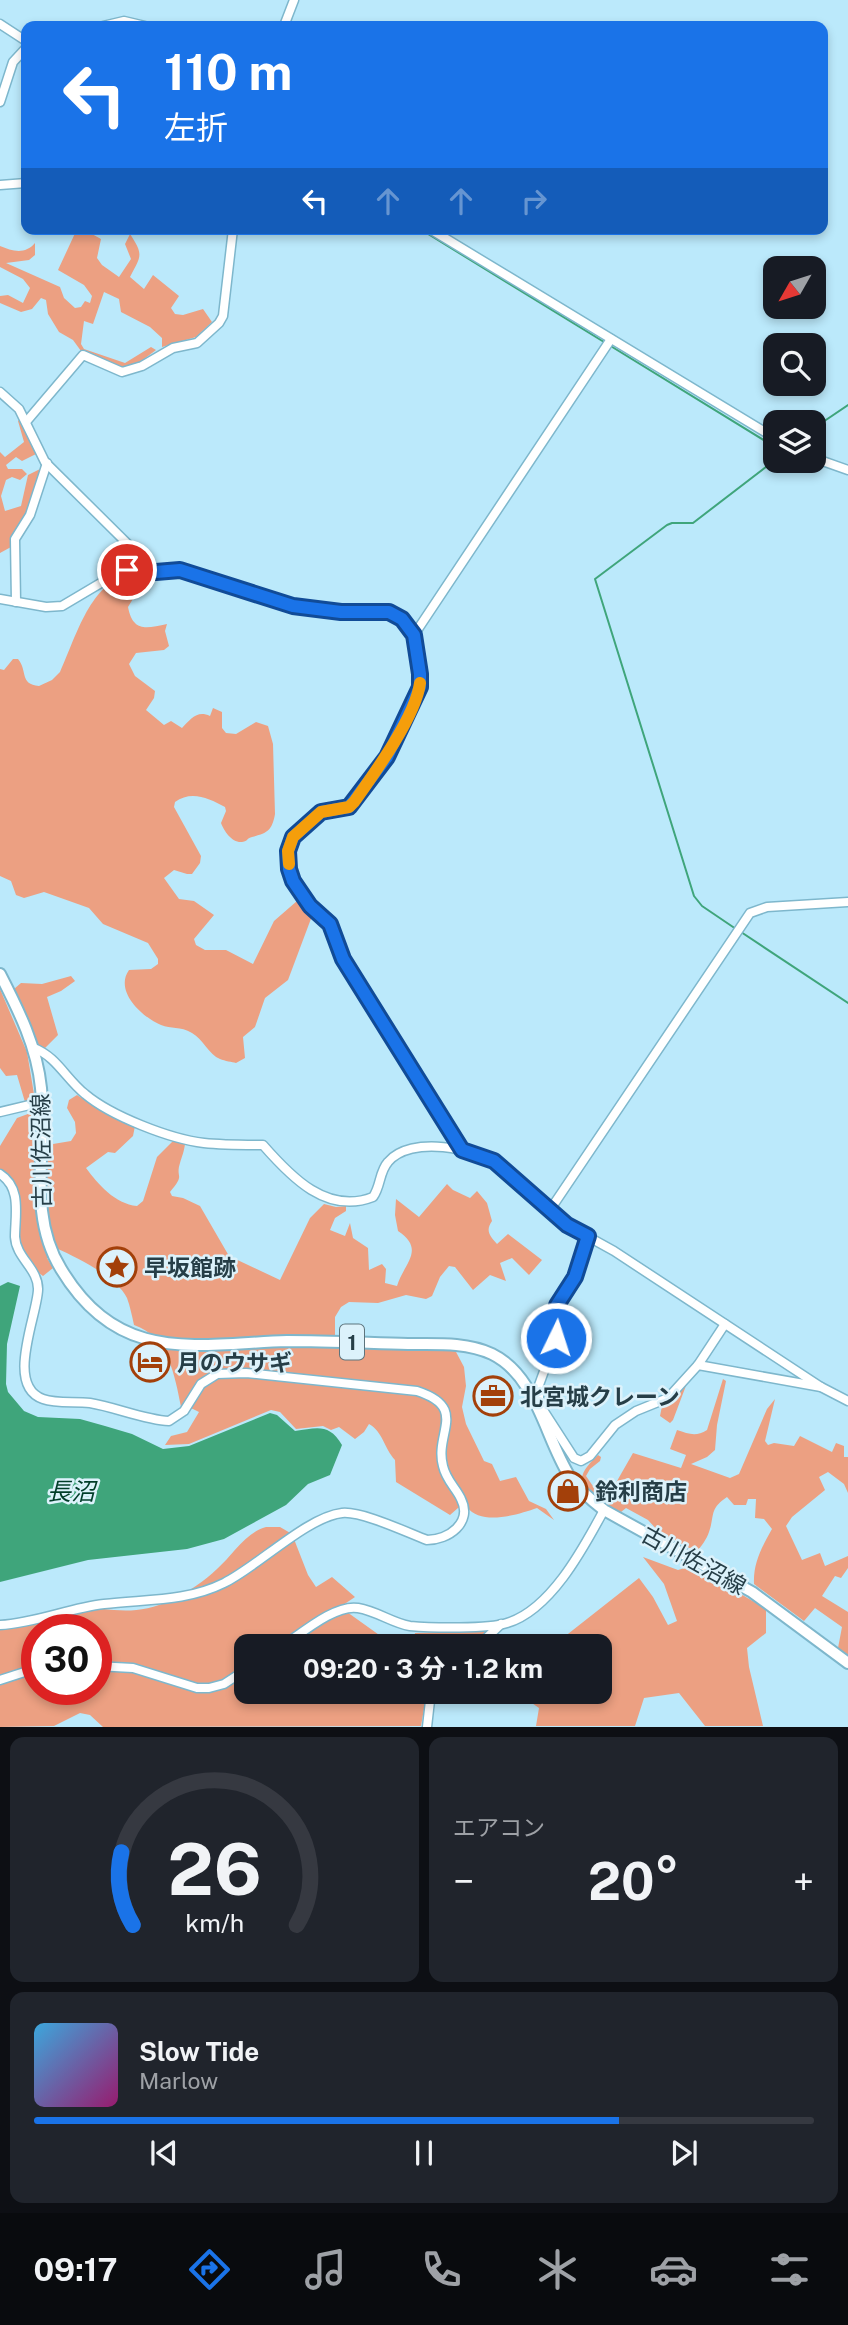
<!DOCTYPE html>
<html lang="ja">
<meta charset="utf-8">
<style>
body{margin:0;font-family:"Public Sans","Noto Sans JP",sans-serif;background:#20242c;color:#f1f3f6;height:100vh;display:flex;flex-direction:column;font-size:26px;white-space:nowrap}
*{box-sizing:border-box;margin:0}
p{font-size:23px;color:#9ea1a6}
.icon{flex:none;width:38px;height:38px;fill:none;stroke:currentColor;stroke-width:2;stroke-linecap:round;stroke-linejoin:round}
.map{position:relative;height:1727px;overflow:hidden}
.drawer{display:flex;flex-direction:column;gap:10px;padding:10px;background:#0d0f14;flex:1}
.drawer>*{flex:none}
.banner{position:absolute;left:21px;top:21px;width:807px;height:214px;border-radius:14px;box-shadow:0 4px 10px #0003;background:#1a73e8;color:#fff;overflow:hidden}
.needle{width:46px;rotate:231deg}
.tools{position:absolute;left:763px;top:256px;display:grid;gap:14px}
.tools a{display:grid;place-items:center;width:63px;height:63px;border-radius:14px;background:#171b24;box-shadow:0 4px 10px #0003;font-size:35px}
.speed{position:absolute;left:21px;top:1614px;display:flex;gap:14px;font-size:35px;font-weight:700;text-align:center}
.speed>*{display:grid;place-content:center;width:91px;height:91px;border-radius:50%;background:#171b24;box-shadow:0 4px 10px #0003;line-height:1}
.speed .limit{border:10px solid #d22;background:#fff;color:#111}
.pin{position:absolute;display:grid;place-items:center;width:60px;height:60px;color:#fff;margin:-30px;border:4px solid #fff;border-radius:50%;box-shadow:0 2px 7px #0007}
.me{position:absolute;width:77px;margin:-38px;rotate:4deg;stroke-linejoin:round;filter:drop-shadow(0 0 5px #0008)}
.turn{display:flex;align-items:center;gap:24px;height:147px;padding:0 28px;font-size:32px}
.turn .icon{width:91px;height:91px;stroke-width:2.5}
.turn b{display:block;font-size:49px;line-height:60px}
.lanes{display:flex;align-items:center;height:66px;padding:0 28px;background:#0003;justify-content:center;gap:35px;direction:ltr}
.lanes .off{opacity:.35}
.big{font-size:52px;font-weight:700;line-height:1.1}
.drawer .widget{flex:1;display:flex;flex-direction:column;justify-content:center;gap:10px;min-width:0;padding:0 24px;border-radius:14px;background:#20242c}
.drawer .dial{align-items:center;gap:0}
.dial svg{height:182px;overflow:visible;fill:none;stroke:#363941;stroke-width:7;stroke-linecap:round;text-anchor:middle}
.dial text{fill:#f1f3f6;stroke:none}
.song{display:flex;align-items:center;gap:21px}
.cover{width:84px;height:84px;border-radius:10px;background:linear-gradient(135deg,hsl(200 70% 55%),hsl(320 70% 35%))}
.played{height:7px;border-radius:4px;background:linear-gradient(90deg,#1a73e8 75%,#363941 75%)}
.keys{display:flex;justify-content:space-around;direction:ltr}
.heat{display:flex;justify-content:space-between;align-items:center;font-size:38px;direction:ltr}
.drawer .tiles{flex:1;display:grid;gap:10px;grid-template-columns:1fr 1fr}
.widget:last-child{grid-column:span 2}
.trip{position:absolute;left:234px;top:1634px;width:378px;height:70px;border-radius:14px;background:#171b24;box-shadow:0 4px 10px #0003;font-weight:700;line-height:70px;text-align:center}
.menu{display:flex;height:112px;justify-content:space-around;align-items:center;background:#090b0e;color:#9ea1a6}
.menu .icon{width:49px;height:49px}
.menu .current{color:#1a73e8}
.menu b{font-size:32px;color:#f1f3f6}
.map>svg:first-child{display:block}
</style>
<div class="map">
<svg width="848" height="1727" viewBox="0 0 848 1727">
<rect width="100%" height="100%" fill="#bbe9fb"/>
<g fill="#eca082" fill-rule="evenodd">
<path d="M77,229H83L101,239L97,258L102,265L119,277L131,259L125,244L130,234C144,255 141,256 130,277L144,289L153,275L179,296L171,308L175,314L183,315L203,309L212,322L196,337L162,347V338L150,327L121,312L119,299L104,292L93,324L84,321L81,344L84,349L125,363L151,347L156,350L140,362L122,368L81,351L73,340L59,332L48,314L46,300L41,298L32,309L21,312L0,303V296L8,295L23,303L30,288L23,279L0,267V246C12,251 25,255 35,243V255L29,260L6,263L60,287L64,298L75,308L81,307L85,301L90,303L92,296L84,285L58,270Z"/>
<polygon points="20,419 36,454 22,461 16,457 6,465 8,469 22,469 27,474 20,480 12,477 6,480 1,496 5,511 21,506 28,475 42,468 28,513 12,537 11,547 0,553 0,452 5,457 24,442 18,421"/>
<path d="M126,576L137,582L139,589L128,607C133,633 147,628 167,624L165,631L169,646L164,650L136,653L129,664L135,676L155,691L154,698L146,710L164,725L171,721L182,728C191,719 197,710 210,716L213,708L222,712V728L226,733L236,734L256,722L268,726L273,744L275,814C272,831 267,833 252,837C245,839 249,841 242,842C232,843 224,831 221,823L226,811L225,807C209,798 191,790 175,802L174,807L201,856L200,863L192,874H187L174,870L164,878L179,899L194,901L214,915L194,939L196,945L205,950H226L253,964L274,921L297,901L312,916L288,980L265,998L255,1027L243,1037L245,1058L236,1063C232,1062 225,1061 220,1059C209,1055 203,1039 192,1033C180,1026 171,1029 161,1025C142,1017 114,991 129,970L151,969L158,964V959L148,943L103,924L89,908L44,892L24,898L16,895L11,881L0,876V669L4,670L13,659H18C28,671 19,684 39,686L52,680L60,672C75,640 89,585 126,576Z"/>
<polygon points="71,976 75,981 61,991 47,997 58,1035 45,1048 37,1044 14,989 21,983 42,984"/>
<polygon points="0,989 27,1052 35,1100 25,1102 17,1075 6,1076 0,1068"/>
<path d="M77,1095L100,1110L135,1126L133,1136L115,1153L108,1152L86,1168C98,1184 115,1204 137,1206L143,1201L157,1157L173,1141L185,1144C184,1152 182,1156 180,1163C175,1179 186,1173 170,1192L172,1196L183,1198L200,1206L229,1256L280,1280L310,1218L324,1204L336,1207L346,1206V1211L335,1218L330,1230L345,1236L350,1223L353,1238L368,1248L369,1270L382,1264L386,1269L385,1283L397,1286C404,1263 426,1250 398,1231L395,1215L396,1199L419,1217L447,1184L453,1190L470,1198L477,1191L487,1203L492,1221C485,1231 490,1236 497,1244L508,1234L542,1260L529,1275L512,1258L500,1263L506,1281L490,1275L473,1290L455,1267L449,1266L440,1277L432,1296L426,1299L406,1295L378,1303L349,1302L341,1307L335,1317V1346L455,1350L464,1367L466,1386L462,1407L466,1424L484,1461L492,1464L500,1481L516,1477L529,1501L546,1509L554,1520L537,1508C517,1515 481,1526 467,1507L458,1508L450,1515L396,1482L395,1460C384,1448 383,1432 369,1424L364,1432L355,1439L339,1427L331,1430L323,1426L296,1429L280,1412L271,1410L189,1444L165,1445L171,1436L187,1432L199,1412L193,1409L181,1407C175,1376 168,1336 134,1325C132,1316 130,1306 127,1298C117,1277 78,1258 58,1249L47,1258L53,1268L43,1276C13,1256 17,1219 15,1187L10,1177L0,1169V1146L17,1118L36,1111L35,1147L71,1141L76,1133L75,1122L67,1108L69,1100Z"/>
<path d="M723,1379L726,1381L717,1425L715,1450L707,1457L691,1464L730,1478L739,1474L767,1409L775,1399L765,1441L768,1445L774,1443L794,1446L800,1436L832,1452L836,1443L844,1446V1457H848V1493L844,1484L828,1472L819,1477L825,1490L792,1517L786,1526L802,1560L820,1553L825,1566L848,1556V1568L841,1578L835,1576L822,1596L848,1612V1655L838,1648L842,1627L815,1608L804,1621L754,1584C753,1563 762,1547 772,1529L764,1519L755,1518L756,1499H748L746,1505H734L727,1497C709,1509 715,1515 709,1532C707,1539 701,1546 697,1552L659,1532L648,1520L626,1508L621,1512C611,1507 583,1492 582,1479C582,1470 592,1461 598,1455L601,1457L600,1461L590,1469L586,1476L597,1492L604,1497L617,1481L633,1453L681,1468L686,1455L670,1449L677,1430C689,1434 696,1437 707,1430Z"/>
<polygon points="687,1383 673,1420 670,1423 660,1416 662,1406 671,1400"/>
<path d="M266,1527H280L292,1534L308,1575L316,1587L332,1577L355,1597L340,1607L396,1647H247V1692H427L421,1726L103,1727L90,1715L80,1713L54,1726L0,1727V1625C10,1623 22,1623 32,1620C43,1617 49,1609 62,1608C106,1604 128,1621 173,1599C190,1591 204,1581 217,1569C233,1555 245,1533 266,1527ZM37,1629H96V1689H37Z"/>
<polygon points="643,1557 678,1570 691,1566 702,1571 766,1609 766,1633 747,1648 749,1667 763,1726 705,1726 679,1693 644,1698 635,1726 536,1726 539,1708 516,1692 600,1692 600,1647 561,1647 559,1641 639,1578 653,1597 668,1625 677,1621 664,1584"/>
<polygon points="486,1632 471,1645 446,1641 439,1647 413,1647 415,1633"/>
</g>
<path fill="#3fa57b" d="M8,1282L20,1286L7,1344L6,1384L8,1392L24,1411L38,1417L80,1419L105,1426L132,1434L163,1449L189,1446L270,1413L277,1415L295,1431C317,1428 329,1423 342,1445L330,1475L308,1484L286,1505L224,1539L187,1549L88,1560L0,1582V1286Z"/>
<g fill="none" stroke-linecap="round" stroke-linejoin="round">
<g stroke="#3fa57b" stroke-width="2">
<polyline points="420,229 604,342"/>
<polyline points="609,345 775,447"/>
<polyline points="814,428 848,405"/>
<polyline points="736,929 702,906 694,896 595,579 667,525 672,523 693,523 775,460"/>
<polyline points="741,932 848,1003"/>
</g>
<g stroke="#7eb7cc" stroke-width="11">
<g id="minor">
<polyline points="0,24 26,41"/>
<polyline points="103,26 124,21 145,26"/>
<polyline points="284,26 294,0"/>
<polyline points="0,102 13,62 26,48"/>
<polyline points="0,185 26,183"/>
<polyline points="430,229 775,438"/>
<polyline points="0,392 19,409 45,462 156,572"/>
<polyline points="26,422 83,355 122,372 142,366 173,348 197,343 219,323 223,316 233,229"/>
<polyline points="814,458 848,470"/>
<path d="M0,599L46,607L62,606L121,571L156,572L174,570L293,606L341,612H389L402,619L411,630L417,646L420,687L387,757L354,802C343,812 330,805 319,814C280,843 279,867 309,904C315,911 323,917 329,923C337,933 339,947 343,959L462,1150"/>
<polyline points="16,602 15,539 30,515 47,463"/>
<polyline points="414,635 611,339"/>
<path d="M34,1048C57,1057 66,1079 85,1094C111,1116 170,1139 204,1143C223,1145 244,1145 263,1145C291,1177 327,1215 373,1197C381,1186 379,1172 388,1162C411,1135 475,1148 500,1166L567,1225L614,1251L821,1387"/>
<polyline points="0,1112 42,1102"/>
<path d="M0,1174C22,1188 15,1215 15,1237C16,1258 39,1269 38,1290C37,1316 5,1386 43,1399C57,1404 75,1401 90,1403C115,1407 145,1420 169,1421L184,1411L201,1384L217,1374L246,1373L417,1391C469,1408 434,1433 443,1466C446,1480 456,1488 461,1499C473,1523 448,1540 427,1540C406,1532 362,1511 342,1513C307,1517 257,1567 224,1583C186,1602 145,1599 104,1604C69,1608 36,1623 0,1625"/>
<polyline points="550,1210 750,913 767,907 848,902"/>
<polyline points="698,1365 725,1324"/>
<polyline points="542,1407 539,1398 539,1385 556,1338 556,1309 575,1277 588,1236"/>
<polyline points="541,1411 543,1410 574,1458 581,1461 590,1456 615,1425 636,1411 668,1398 698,1365 821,1387 848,1401"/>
<path d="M281,1647C301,1634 335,1604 358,1608C377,1611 392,1623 410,1626C432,1628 488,1629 507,1623C551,1610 584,1547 604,1510"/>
<polyline points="477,1647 501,1624"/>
<polyline points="96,1666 133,1668 197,1688 209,1688 224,1684 247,1669"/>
<polyline points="0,1680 37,1668"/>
<polyline points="427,1727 431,1692"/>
</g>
</g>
<g stroke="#7eb7cc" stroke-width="14">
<path id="major" d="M0,974C19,1011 37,1047 41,1088C47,1149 27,1214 61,1269C119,1365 194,1344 287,1341C327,1341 368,1343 408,1344C436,1344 467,1342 492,1354C537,1376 545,1438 570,1477C579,1490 591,1500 604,1510L752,1592L848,1663"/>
</g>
<use href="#minor" stroke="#fff" stroke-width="8"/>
<use href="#major" stroke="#fff" stroke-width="10"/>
</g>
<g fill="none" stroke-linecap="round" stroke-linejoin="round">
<g stroke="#114b97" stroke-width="18">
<polyline id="route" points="127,570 156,572 180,570 293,606 341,612 389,612 402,619 414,635 420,674 420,687 387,757 349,807 321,812 293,837 288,851 289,869 293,881 310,906 330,924 343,959 462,1150 494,1161 567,1225 588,1236 575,1277 557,1305 556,1338"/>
</g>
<use href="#route" stroke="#1a73e8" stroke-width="12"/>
<path stroke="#f59e0b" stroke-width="12" d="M289,864L288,851L293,837L321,812L349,807L354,802C374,774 416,716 420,683"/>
</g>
<defs>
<g id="sight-ring" transform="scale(2.0125)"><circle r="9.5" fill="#dcf2fb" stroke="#a3400a" stroke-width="1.5"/><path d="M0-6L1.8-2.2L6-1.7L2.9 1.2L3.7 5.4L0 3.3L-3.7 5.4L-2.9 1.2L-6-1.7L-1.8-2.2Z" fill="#a3400a"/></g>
<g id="hotel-ring" transform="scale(2.0125)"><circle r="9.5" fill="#dcf2fb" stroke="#a3400a" stroke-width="1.5"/><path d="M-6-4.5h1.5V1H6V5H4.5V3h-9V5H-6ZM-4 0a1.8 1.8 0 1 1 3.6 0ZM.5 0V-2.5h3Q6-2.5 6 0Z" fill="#a3400a"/></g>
<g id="office-ring" transform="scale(2.0125)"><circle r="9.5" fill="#dcf2fb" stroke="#a3400a" stroke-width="1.5"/><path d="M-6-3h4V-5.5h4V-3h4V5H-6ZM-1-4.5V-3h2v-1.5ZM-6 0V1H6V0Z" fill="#a3400a"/></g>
<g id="shop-ring" transform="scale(2.0125)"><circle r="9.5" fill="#dcf2fb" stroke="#a3400a" stroke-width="1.5"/><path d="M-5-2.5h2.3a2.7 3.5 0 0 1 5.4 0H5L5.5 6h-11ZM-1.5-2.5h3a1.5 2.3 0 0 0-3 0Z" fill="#a3400a"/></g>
</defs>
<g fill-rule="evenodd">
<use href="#sight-ring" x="117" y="1267"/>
<use href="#hotel-ring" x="150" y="1362"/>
<use href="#office-ring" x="493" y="1396"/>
<use href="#shop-ring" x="568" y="1491"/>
</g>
<g text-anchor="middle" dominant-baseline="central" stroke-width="5" stroke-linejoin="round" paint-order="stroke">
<rect fill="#dcf2fb" stroke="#5d747d" stroke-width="2" x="340" y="1324.5" width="24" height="35" rx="5"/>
<g font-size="21" font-weight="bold" fill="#263e47">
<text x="352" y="1342">1</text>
</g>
<g font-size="23" fill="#263e47" stroke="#dcf2fb">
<text transform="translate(41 1151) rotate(-91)">古川佐沼線</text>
<text transform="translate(694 1560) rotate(29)">古川佐沼線</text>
</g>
<g font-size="23" font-weight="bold" fill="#263e47" stroke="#dcf2fb" text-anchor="start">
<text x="144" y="1267">早坂館跡</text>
<text x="177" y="1362">月のウサギ</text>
<text x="520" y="1396">北宮城クレーン</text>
<text x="595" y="1491">鈴利商店</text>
</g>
<g font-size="24" font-style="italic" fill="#003d28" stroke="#dcf2fb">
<text x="71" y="1491">長沼</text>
</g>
</g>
</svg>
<div class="tools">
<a><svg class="needle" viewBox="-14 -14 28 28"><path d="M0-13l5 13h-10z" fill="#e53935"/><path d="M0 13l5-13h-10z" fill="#9ea1a6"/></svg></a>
<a><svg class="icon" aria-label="search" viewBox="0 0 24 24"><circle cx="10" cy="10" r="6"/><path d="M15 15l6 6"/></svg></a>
<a><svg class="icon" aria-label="layers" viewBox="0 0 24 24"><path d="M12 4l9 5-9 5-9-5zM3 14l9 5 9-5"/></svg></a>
</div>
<div class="speed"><div class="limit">30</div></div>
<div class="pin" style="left:127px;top:570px;background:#d93025"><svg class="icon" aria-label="arrive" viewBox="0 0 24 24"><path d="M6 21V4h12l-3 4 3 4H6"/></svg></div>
<svg class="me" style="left:556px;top:1338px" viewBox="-20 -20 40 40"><circle r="17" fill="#1a73e8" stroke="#fff" stroke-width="3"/><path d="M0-11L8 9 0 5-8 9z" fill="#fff"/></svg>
<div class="trip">09:20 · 3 分 · 1.2 km</div>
<div class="banner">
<div class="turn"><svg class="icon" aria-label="left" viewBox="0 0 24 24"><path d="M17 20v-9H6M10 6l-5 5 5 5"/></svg><div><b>110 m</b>左折</div></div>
<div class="lanes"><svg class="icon" aria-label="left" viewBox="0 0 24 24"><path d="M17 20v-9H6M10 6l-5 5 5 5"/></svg><svg class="icon off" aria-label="ahead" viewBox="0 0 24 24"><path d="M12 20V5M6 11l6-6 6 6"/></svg><svg class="icon off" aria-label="ahead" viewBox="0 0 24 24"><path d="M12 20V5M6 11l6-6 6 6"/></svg><svg class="icon off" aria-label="right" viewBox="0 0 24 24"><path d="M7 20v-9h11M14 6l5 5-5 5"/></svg></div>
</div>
</div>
<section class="drawer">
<div class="tiles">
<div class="widget dial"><svg viewBox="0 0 100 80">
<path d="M14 69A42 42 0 1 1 86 69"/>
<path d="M14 69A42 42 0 0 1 9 37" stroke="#1a73e8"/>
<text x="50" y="56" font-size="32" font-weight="700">26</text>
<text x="50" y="72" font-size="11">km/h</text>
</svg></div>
<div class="widget"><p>エアコン</p>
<div class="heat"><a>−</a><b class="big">20°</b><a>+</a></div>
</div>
<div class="widget">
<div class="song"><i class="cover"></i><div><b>Slow Tide</b><p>Marlow</p></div></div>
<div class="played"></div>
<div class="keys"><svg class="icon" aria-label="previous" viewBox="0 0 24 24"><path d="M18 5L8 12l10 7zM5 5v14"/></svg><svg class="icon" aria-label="pause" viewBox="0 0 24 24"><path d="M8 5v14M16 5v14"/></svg><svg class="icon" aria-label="next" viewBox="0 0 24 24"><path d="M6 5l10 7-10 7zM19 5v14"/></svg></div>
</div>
</div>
</section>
<nav class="menu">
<b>09:17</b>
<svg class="icon current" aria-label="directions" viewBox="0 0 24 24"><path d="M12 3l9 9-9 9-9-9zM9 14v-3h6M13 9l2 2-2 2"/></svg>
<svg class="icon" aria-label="music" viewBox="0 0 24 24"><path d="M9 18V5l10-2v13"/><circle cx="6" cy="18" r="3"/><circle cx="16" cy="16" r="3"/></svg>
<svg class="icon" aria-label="phone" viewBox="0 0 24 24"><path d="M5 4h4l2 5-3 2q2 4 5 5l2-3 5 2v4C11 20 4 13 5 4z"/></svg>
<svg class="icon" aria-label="climate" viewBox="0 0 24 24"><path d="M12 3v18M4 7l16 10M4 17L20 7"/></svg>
<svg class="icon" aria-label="car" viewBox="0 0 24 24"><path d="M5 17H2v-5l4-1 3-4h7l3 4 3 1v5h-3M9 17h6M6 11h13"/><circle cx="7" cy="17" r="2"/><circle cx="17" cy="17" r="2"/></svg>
<svg class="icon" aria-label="filters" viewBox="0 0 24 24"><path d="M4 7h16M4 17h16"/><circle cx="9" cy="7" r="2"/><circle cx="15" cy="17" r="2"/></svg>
</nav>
